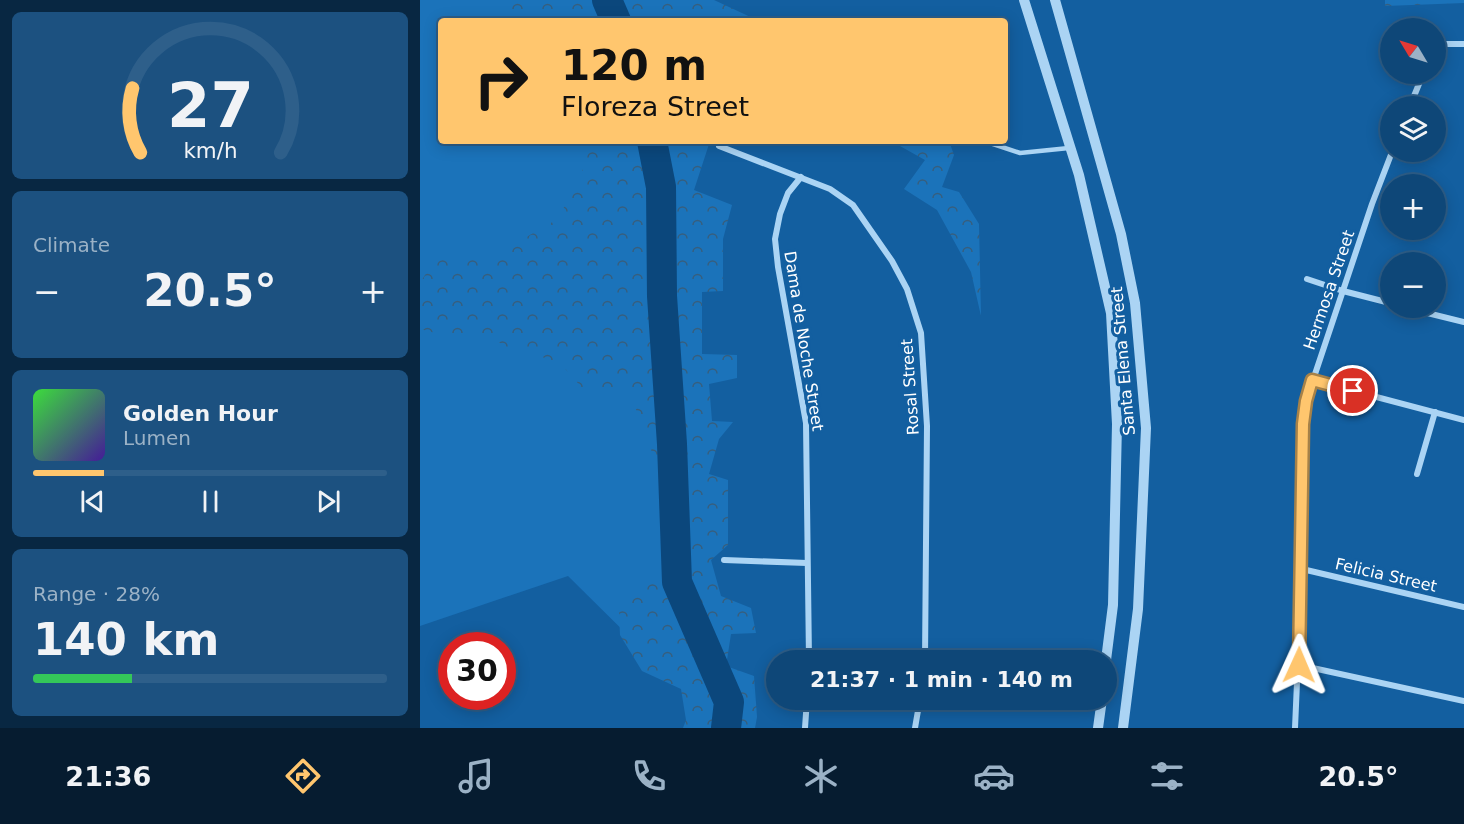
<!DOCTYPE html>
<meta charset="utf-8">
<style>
body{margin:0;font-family:"DejaVu Sans",sans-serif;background:#1c5180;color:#f1f3f6;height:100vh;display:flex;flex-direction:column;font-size:22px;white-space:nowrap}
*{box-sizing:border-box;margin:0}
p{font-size:20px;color:#9bb2c6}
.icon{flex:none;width:33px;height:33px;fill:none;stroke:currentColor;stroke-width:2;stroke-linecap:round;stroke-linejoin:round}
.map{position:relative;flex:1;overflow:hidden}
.side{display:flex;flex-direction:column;gap:12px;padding:12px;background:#082742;width:420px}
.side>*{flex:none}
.top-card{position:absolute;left:18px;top:18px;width:570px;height:126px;border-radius:6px;box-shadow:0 3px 15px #0003,0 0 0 2px #2e5f8a;background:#ffc66e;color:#111;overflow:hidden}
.needle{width:39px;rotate:308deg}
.fabs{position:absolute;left:960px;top:18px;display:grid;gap:12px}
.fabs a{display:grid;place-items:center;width:66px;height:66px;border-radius:50%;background:#0e4778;box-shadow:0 3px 15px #0003,0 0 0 2px #2e5f8a;font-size:30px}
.speed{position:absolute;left:18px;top:632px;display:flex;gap:12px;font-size:30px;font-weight:700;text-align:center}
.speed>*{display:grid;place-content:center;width:78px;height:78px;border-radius:50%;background:#0e4778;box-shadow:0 3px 15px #0003,0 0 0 2px #2e5f8a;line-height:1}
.speed .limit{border:9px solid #d22;background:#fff;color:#111}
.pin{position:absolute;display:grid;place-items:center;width:51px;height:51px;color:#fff;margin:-26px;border:3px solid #fff;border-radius:50%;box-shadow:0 2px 6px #0007}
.me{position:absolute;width:66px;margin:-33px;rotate:1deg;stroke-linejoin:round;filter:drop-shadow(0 0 4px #0008)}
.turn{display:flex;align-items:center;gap:21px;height:126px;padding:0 24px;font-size:27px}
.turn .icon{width:78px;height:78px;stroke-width:2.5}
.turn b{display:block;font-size:42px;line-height:51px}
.big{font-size:45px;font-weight:800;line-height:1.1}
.side .card{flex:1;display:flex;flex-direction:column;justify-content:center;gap:9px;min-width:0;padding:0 21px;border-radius:9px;background:#1c5180}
.side .dial{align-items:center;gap:0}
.dial svg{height:156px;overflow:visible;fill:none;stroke:#2e5f8a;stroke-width:7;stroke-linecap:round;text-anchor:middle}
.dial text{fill:#f1f3f6;stroke:none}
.song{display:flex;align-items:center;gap:18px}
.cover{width:72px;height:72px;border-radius:9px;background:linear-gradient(135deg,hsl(120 70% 55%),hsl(260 70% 35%))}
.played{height:6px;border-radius:3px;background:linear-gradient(90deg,#ffc66e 20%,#2e5f8a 20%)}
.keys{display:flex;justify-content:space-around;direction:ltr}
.heat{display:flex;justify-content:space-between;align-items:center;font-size:33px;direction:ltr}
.charge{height:9px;border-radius:4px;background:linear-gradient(90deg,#34c759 28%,#2e5f8a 0)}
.trip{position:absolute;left:346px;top:650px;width:351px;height:60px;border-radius:30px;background:#0e4778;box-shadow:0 3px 15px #0003,0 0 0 2px #2e5f8a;font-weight:800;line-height:60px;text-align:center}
.dock{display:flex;height:96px;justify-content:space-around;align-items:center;background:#061c30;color:#9bb2c6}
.dock .icon{width:42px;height:42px}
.dock .on{color:#ffc66e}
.dock b{font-size:27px;color:#f1f3f6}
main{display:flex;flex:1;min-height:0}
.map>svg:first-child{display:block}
</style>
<main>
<section class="side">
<div class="card dial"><svg viewBox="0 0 100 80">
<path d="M14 69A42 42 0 1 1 86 69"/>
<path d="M14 69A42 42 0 0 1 10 36" stroke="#ffc66e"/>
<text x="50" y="56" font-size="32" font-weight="700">27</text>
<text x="50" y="72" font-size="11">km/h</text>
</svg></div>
<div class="card"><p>Climate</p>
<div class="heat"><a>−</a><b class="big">20.5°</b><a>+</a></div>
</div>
<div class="card">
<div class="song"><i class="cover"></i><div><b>Golden Hour</b><p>Lumen</p></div></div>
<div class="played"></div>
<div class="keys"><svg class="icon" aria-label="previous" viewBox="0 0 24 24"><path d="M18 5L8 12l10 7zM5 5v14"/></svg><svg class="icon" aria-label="pause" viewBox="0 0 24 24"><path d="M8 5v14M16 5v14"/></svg><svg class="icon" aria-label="next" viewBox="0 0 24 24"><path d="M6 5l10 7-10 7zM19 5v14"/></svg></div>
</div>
<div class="card"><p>Range · 28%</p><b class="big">140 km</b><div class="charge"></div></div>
</section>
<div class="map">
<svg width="1044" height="728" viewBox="0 0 1044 728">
<defs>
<pattern id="forest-crowns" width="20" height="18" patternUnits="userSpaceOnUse" patternTransform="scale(1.5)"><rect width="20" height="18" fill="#1b73ba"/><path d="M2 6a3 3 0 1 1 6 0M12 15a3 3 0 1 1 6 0" fill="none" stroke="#365e7e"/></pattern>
</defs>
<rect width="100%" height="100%" fill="#135fa0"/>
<polygon fill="#1b73ba" points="0,0 167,0 182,21 21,21 21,141 232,141 241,187 257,582 239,666 148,576 0,626"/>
<g fill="url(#forest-crowns)">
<polygon points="86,0 294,0 339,21 92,21 86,5"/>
<polygon points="965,0 1044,0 1044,3 965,6"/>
<path d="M168,141H290L274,190L312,205L303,239V291L282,292V354L317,355V378L289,384L292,421L313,422L299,439L289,474L308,480V545L291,560L301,596L331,608L336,633L311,634L306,666L334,676L337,717L335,728H263L266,720L261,689L222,671L200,635L199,611L213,592L241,578L256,559C244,500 235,442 206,389L164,390L141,364L122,357L93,351L77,341L45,334L23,335L0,329V283L13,262L45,255L80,252L136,220L158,185L169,149Z"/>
<polygon points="471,141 529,141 534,155 522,187 539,192 559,224 561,316 551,272 517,210 484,189 505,160"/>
</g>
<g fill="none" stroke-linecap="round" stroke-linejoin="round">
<g stroke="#0b477c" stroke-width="30">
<polyline points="187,0 196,21"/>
<polyline points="232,141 241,187 242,296 252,444 257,582 309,702 306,728"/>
</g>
<polyline stroke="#abd4f4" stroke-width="4.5" points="564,141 600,153 649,148"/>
<g stroke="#abd4f4" stroke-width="6">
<polyline points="1016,44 1044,44"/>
<polyline points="990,106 1003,74"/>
<polyline points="299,146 410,189 433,205 472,261 487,289 501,333 507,426 505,660"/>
<polyline points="381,177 368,193 360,214 355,239 358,267 386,423 389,660"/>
<polyline points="887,279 923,291 970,303"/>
<polyline points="987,308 1044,322"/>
<polyline points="892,380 1044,420"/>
<polyline points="997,474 1015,412"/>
<polyline points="304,560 387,563"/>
<polyline points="882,569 1044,607"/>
<polyline points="390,652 506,656"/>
<polyline points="879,665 1044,701"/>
<polyline points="385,728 387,699"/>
<polyline points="495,728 500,699"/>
<polyline points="875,728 882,569 883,424 886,401 952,204 972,152"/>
</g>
<g stroke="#abd4f4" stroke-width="10">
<polyline points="604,0 659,175 691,313 697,424 693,605 686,660"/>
<polyline points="635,0 701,234 715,303 726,428 718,609 703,728"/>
<polyline points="678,728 682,699"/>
</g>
</g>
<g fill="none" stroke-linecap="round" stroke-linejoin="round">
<g stroke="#a68148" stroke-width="15">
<polyline id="route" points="879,665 883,424 886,401 892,380 933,391"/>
</g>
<use href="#route" stroke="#ffc66e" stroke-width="10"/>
</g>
<g text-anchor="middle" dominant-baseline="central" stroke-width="6" stroke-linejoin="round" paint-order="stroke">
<g font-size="16" fill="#fff" stroke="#135fa0">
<text transform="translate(909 290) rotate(-71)">Hermosa Street</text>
<text transform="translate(384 341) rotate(81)">Dama de Noche Street</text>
<text transform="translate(703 361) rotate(-95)">Santa Elena Street</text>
<text transform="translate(490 387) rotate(-94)">Rosal Street</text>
<text transform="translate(966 575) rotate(13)">Felicia Street</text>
</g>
</g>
</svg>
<div class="fabs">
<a><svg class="needle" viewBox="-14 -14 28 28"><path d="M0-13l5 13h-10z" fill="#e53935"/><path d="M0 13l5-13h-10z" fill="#9bb2c6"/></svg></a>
<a><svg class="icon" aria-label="layers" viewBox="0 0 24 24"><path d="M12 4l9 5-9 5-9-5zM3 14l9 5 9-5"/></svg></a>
<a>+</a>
<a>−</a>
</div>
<div class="speed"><div class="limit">30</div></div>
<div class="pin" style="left:933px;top:391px;background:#d93025"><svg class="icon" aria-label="arrive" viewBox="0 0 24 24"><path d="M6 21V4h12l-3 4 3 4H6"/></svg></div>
<svg class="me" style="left:879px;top:665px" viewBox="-20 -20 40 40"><path d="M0-17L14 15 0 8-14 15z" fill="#ffc66e" stroke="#fff" stroke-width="4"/></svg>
<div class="trip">21:37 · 1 min · 140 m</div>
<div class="top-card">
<div class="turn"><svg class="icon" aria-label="right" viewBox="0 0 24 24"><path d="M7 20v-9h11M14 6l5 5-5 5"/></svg><div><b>120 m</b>Floreza Street</div></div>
</div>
</div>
</main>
<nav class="dock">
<b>21:36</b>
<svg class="icon on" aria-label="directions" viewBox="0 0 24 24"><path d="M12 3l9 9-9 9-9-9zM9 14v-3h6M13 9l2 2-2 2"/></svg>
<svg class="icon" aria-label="music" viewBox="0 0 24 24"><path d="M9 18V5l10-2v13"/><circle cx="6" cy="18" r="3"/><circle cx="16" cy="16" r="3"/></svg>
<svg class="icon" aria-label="phone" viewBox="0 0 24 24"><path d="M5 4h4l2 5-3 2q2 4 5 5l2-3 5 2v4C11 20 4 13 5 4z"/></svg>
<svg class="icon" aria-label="climate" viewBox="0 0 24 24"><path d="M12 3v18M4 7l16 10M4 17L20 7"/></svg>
<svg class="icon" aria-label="car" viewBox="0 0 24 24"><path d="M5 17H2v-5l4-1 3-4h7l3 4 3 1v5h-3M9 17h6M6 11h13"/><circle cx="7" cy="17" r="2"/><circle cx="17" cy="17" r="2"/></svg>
<svg class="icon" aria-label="filters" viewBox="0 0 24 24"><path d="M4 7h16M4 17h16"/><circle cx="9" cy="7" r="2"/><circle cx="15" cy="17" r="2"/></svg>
<b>20.5°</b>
</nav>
